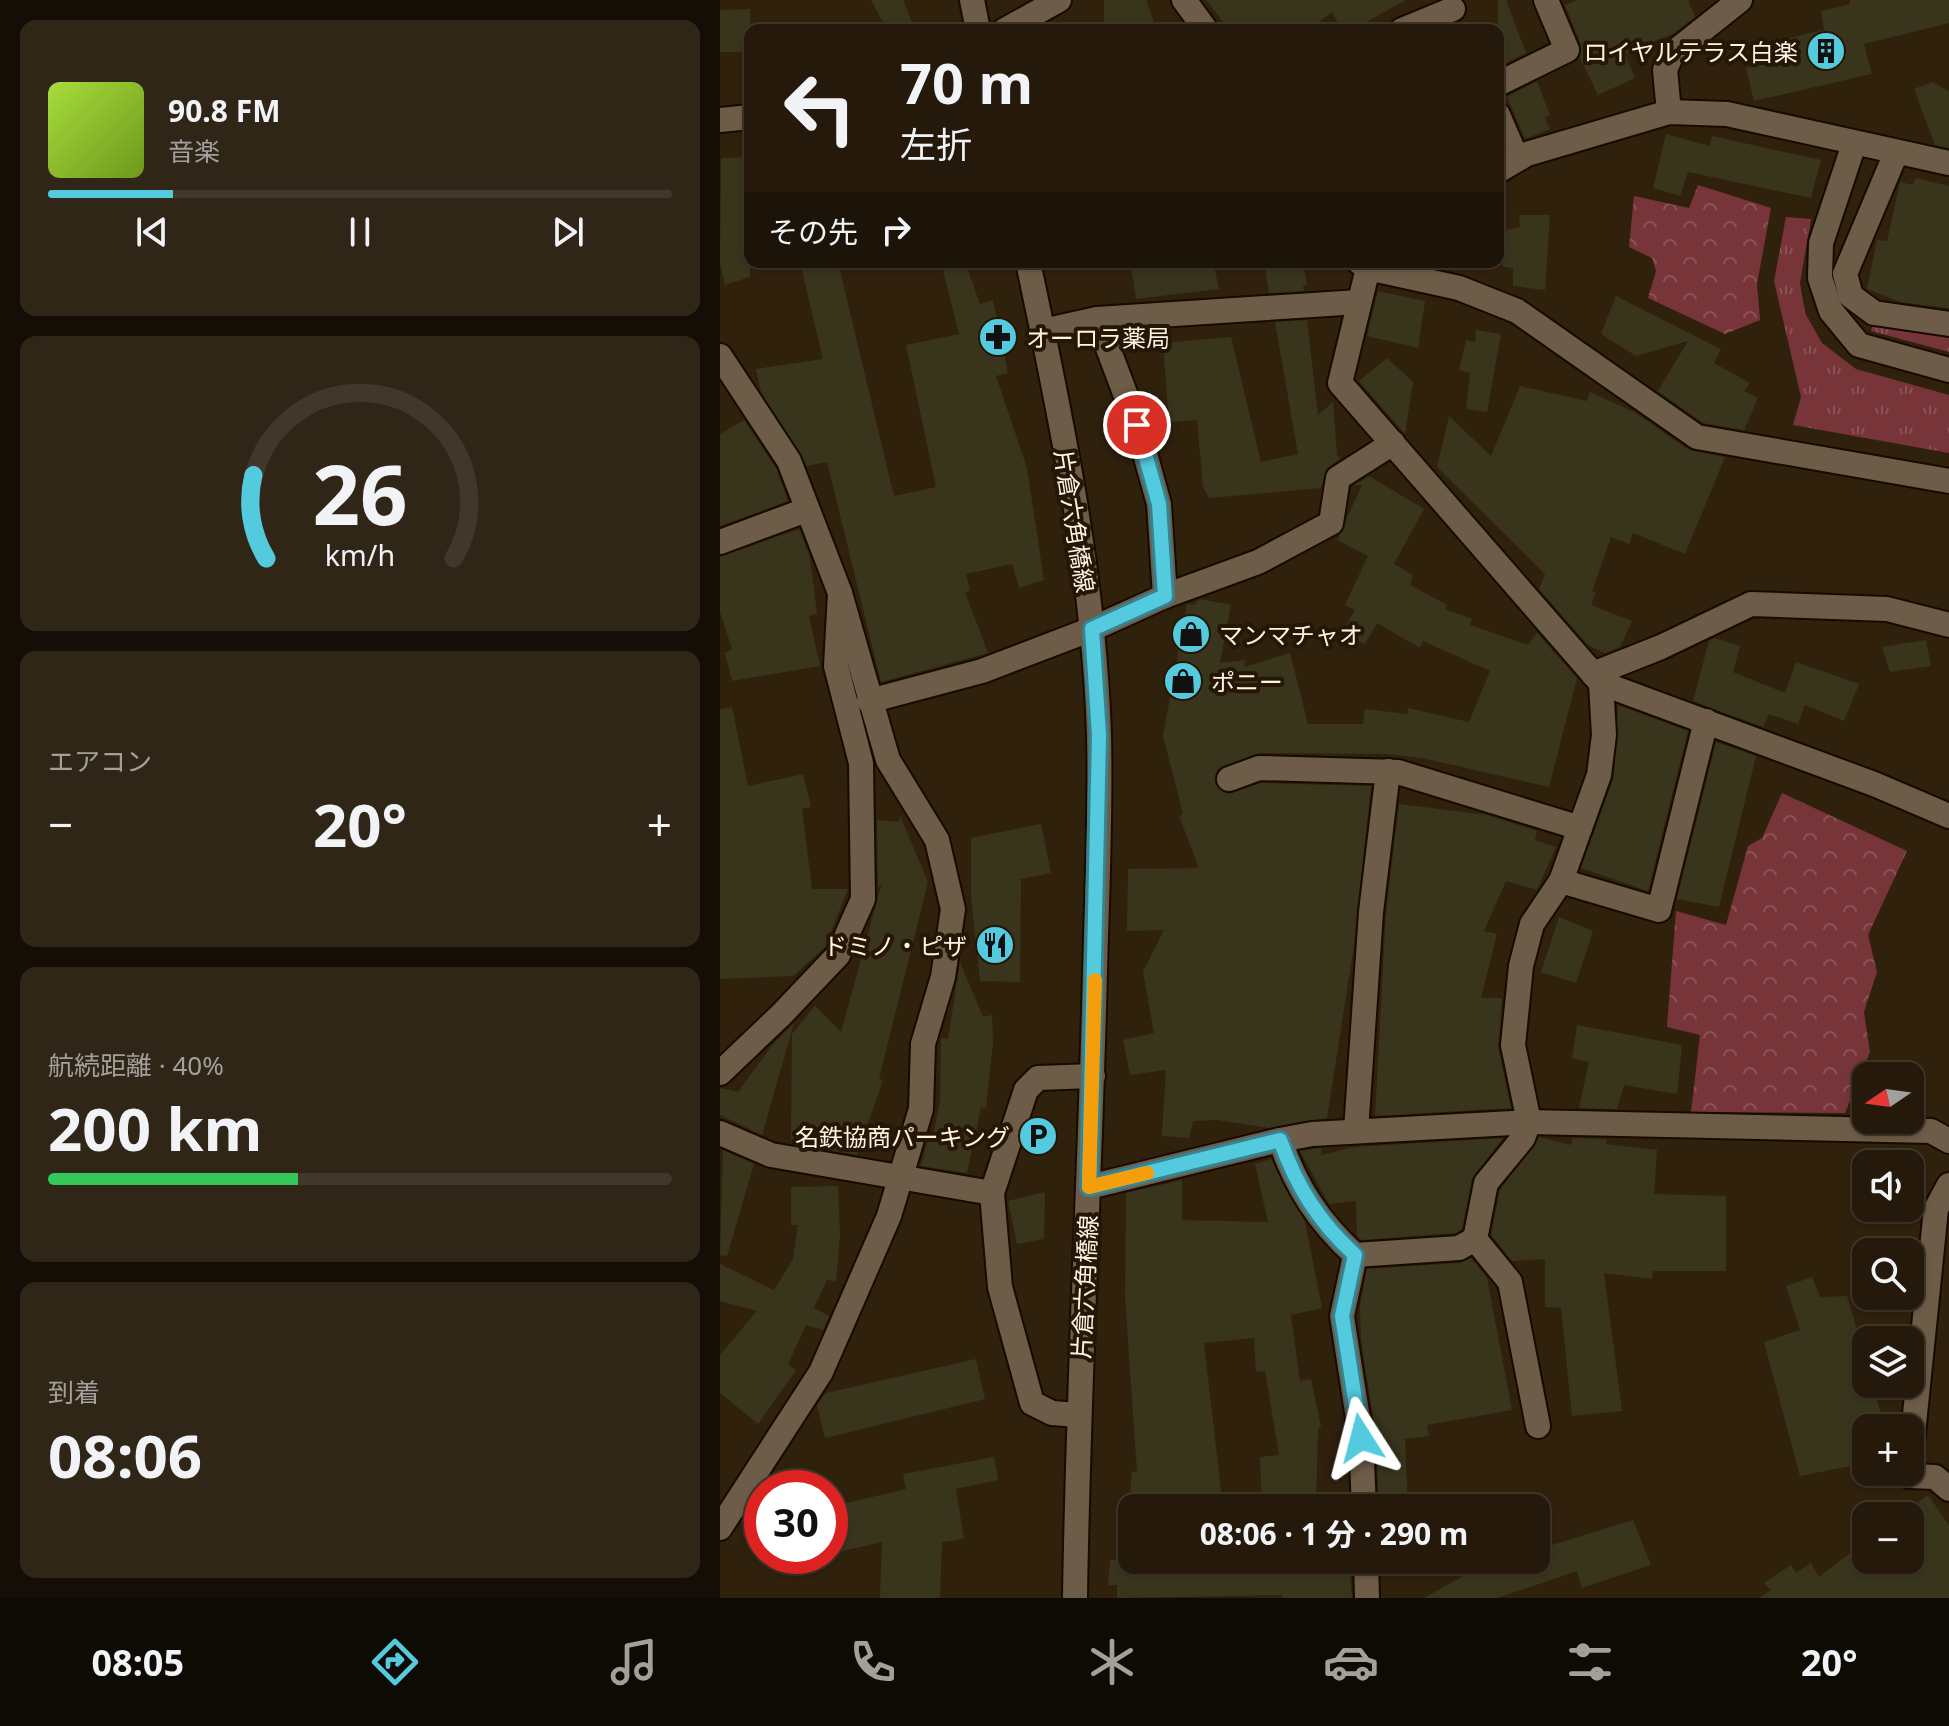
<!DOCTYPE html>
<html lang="ja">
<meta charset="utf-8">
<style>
body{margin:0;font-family:"Noto Sans","Noto Sans JP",sans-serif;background:#302618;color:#f1f3f6;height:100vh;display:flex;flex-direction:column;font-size:30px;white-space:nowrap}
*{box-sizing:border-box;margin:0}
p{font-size:26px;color:#a3a09c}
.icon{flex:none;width:44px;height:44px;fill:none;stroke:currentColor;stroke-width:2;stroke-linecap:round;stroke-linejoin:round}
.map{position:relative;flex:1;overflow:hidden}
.panel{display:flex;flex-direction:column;gap:20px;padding:20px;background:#140e06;width:720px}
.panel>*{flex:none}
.guide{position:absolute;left:24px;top:24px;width:760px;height:244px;border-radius:16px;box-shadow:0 2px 6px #0004,0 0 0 2px #41382b;background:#24190a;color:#f1f3f6;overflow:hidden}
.needle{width:52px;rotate:257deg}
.buttons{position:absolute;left:1132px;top:1062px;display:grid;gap:16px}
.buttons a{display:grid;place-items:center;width:72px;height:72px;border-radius:16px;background:#24190a;box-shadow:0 2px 6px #0004,0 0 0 2px #41382b;font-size:40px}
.speed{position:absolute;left:24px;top:1470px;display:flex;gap:16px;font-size:40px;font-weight:700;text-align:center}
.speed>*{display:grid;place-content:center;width:104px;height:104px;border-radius:50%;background:#24190a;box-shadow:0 2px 6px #0004,0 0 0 2px #41382b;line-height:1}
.speed .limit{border:12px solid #d22;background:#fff;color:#111}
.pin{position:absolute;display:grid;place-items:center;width:68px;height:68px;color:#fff;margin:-34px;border:4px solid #fff;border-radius:50%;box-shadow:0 2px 8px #0007}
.me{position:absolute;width:88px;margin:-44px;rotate:351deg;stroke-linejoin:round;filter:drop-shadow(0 0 6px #0008)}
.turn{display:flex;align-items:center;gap:28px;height:168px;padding:0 24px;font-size:36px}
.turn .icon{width:104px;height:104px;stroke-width:2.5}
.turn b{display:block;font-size:56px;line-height:68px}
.then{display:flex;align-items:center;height:76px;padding:0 24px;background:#0003;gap:16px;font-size:30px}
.big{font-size:60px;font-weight:700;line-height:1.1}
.panel .tile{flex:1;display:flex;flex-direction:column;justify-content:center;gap:12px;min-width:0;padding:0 28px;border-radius:16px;background:#302618}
.panel .dial{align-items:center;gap:0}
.dial svg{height:208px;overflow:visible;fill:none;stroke:#41382b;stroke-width:7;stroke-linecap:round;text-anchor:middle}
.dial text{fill:#f1f3f6;stroke:none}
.song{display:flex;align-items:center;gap:24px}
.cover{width:96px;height:96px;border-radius:12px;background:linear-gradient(135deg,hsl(80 70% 55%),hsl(80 70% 35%))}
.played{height:8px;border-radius:4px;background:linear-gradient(90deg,#54cade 20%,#41382b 20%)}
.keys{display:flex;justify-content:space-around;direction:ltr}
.heat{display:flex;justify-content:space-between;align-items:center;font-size:44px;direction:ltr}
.charge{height:12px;border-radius:6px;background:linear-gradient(90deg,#34c759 40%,#41382b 0)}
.trip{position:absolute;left:398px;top:1494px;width:432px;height:80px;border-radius:16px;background:#24190a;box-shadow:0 2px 6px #0004,0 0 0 2px #41382b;font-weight:700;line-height:80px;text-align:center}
.tabs{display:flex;height:128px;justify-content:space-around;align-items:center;background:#0e0a04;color:#a3a09c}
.tabs .icon{width:56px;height:56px}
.tabs .on{color:#54cade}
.tabs b{font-size:36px;color:#f1f3f6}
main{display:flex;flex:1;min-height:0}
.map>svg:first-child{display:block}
</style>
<main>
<section class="panel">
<div class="tile">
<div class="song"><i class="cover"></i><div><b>90.8 FM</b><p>音楽</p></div></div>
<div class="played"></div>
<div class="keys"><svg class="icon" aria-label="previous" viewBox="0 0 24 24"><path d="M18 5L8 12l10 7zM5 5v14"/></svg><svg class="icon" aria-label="pause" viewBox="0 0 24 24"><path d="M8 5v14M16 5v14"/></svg><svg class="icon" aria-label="next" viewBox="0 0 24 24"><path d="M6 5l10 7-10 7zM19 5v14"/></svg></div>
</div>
<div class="tile dial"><svg viewBox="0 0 100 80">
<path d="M14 69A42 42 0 1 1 86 69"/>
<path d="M14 69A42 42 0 0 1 9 37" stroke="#54cade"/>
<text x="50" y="56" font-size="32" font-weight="700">26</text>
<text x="50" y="72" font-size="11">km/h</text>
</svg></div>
<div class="tile"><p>エアコン</p>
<div class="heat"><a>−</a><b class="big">20°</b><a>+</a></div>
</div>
<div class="tile"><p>航続距離 · 40%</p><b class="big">200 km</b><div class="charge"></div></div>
<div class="tile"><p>到着</p><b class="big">08:06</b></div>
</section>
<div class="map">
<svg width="1229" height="1598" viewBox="0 0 1229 1598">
<defs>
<pattern id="grass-tufts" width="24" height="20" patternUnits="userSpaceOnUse" patternTransform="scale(2)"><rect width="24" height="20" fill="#773439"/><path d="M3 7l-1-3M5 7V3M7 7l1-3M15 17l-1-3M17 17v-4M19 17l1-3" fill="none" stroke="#8b5256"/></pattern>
<pattern id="forest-crowns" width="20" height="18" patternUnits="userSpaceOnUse" patternTransform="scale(2)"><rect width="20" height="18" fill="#773439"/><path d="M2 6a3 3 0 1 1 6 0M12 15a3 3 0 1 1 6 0" fill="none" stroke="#8b5256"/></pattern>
</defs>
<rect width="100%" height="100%" fill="#30210d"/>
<g fill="url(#grass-tufts)">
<polygon points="1066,217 1091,219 1080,283 1085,313 1102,343 1136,369 1229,395 1229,453 1073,425 1081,397 1054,281"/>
<polygon points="1153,324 1229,337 1229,352 1151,331"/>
</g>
<g fill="url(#forest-crowns)">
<polygon points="978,185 1051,208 1037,284 1040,320 1005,334 928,298 936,271 932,258 909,247 914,196 969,208"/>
<polygon points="1062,793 1187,851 1148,935 1157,972 1144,1012 1150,1052 1125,1113 971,1112 980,1035 947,1027 956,911 1006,925 1028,846 1042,838"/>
</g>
<g fill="#39351d">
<polygon points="151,0 183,0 195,30 167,30"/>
<polygon points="384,0 426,0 437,30 384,30"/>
<polygon points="486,0 686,0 632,30 622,30 612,12 588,30 510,30"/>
<polygon points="778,0 786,0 806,53 778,67"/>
<polygon points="857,0 968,0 975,17 954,33 905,54 915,78 878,95 860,58 861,45 845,5"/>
<polygon points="1130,0 1229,0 1229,23 1144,44 1152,74 1034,101 1026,68 1068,59 1065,39 1104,30 1101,11 1130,4"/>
<polygon points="30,9 30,52 0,52 0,10"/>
<polygon points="817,81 830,115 825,118 830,129 805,139 787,97"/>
<polygon points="1212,82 1229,91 1229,148 1215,145 1194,89"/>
<polygon points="946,134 990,146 992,136 1101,160 1091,198 968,172 960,196 933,188"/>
<polygon points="30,157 30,277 5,285 0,263 1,158"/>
<polygon points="1195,178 1229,186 1229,308 1180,302 1147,289 1157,240 1167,241 1180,182 1193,185"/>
<polygon points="799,215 830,215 825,290 793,286 793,268 782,266 786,230 800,227"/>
<polygon points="80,262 118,262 174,496 216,487 186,345 239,334 221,262 245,262 260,304 273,300 288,373 276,376 307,468 324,580 299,588 292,564 246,574 250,591 245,592 268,653 161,682 107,462 87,466 41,392 36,369 103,359"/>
<polygon points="426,262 493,262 499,289 416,299 411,265"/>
<polygon points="544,262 583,262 587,285 583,286 584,291 549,293"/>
<polygon points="658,291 705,301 698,348 647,336"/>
<polygon points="896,296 1001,349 994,363 1030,383 1024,391 1038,398 1024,430 983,423 938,391 968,341 916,356 881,334"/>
<polygon points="587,320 598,415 613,402 617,456 621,458 606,469 601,488 489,498 483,486 477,420 449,422 443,343 511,337 541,462 578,454 555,322"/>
<polygon points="756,330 781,334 767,412 746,409 750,373 739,370 746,340 755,342"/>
<polygon points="667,358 693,382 685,434 639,381"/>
<polygon points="800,386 867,401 870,392 914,412 969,450 1005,457 965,554 913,533 909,544 891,537 872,591 876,592 871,605 912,621 900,647 885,653 868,645 819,589 825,574 717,467 729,416 771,456"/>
<polygon points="24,420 56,468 68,501 0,526 0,434"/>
<polygon points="649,476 704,509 674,564 693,575 690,585 727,605 725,609 752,619 750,625 808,645 817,633 857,678 829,787 702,758 667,754 539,753 498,769 495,783 507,794 541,783 651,786 633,952 607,1118 548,1128 497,1120 473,1121 469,1138 442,1136 446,1070 410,1075 403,1040 434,1033 423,972 444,930 407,931 408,869 479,868 459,816 463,814 443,736 467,604 474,605 480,599 511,605 500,663 525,660 524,667 570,653 588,724 643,724 645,709 687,714 688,708 749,722 770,671 703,641 700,648 657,623 645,644 622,633 635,610 625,605 648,556 617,540 642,485 634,485"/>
<polygon points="79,529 90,557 97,614 89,616 100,666 12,681 5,653 12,649 0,612 0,557"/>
<polygon points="994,638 1020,646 1013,672 1065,693 1076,662 1139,684 1124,721 1085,705 1078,724 1049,714 1043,727 973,701 989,641"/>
<polygon points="1206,640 1211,666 1170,672 1162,647"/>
<polygon points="898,705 968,731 928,891 861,868 894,777"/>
<polygon points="12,707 28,786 83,774 91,807 82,809 92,889 128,889 105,947 73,976 0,979 0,709"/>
<polygon points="996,742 1036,756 999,907 957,899"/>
<polygon points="679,804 767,815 817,831 815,840 836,847 817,890 786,881 764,931 777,934 761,998 782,998 778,1048 791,1108 655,1116 666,913"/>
<polygon points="180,816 208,882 159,1079 163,1080 137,1155 76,1144 71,1142 72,1034 95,1006 121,1032 162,883 158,888 157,820 179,822"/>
<polygon points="321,824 331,873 301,879 300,982 260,981 251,897 251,838"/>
<polygon points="839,917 873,931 856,983 821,972"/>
<polygon points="240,962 263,1017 272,1015 273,1042 266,1108 261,1107 247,1173 201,1166 207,1142 212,1142 220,1100 221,1038 228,1039"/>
<polygon points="74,1023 42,1135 0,1115 0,1088 18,1092 53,1044"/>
<polygon points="857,1025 962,1045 957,1094 904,1085 897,1109 859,1108 869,1062 852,1058"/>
<polygon points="819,1137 851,1145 853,1138 887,1139 886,1144 937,1150 934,1194 1006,1196 1006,1271 933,1271 932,1279 884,1273 902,1411 852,1416 841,1308 825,1307 825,1259 792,1261 771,1235 780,1190"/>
<polygon points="783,1138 752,1179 742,1229 735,1233 641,1240 637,1236 636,1201 609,1204 580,1151 602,1148 601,1155 634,1147"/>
<polygon points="3,1150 34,1164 7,1256 0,1255"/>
<polygon points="551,1159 585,1222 602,1308 571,1315 580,1381 591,1379 601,1427 598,1428 596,1508 542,1508 540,1457 559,1455 545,1371 536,1372 534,1338 484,1343 503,1508 409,1508 412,1472 417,1471 405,1297 406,1193 462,1180 462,1220 548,1222 535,1164"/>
<polygon points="118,1186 120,1236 116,1281 107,1280 94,1308 109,1316 103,1330 86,1325 68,1364 76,1370 38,1424 0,1393 0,1355 37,1311 0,1301 0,1264 54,1290 73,1259 78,1225 71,1225 71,1187"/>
<polygon points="325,1192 324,1239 297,1244 288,1201"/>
<polygon points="751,1258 767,1278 792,1410 707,1425 709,1436 685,1439 688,1508 659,1508 656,1436 641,1340 640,1305 647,1269 740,1263"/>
<polygon points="1092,1277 1100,1297 1127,1296 1146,1361 1146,1384 1152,1384 1165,1428 1146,1428 1146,1450 1137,1452 1141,1464 1080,1476 1044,1342 1080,1330 1066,1286"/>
<polygon points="256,1359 265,1399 105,1438 97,1405 106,1393"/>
<polygon points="274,1457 278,1480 236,1489 244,1539 222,1542 220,1598 160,1598 162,1542 110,1554 110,1507 186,1489 183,1474"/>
<polygon points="1208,1495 1229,1525 1229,1598 1039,1598 1051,1590 1044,1583 1071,1565 1076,1573 1091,1563 1099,1577 1146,1541 1146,1560 1190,1560 1190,1516 1180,1516"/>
<polygon points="913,1520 931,1565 862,1588 857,1571 777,1598 704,1598 772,1560 816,1560 816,1550"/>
<polygon points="390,1560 431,1560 430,1568 521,1571 522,1563 543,1560 629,1560 632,1598 562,1598 562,1595 397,1598 397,1585 388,1585"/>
</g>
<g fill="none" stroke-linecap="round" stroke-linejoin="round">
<g stroke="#170a00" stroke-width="28">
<g id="street">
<polyline points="464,0 486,30"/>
<polyline points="285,30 339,0"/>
<polyline points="682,30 733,9"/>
<polyline points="778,84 847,50 826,0"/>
<polyline points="949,112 945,70 952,54 1020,0"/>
<polyline points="778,115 797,159"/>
<polyline points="0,120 30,117"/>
<polyline points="1134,144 1101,243 1100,278 1111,311 1139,345 1229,370"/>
<polyline points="1176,153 1125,274 1131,296 1154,313 1229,324"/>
<polyline points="778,171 807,154 949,112 1007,114 1229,163"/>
<polyline points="639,262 648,268 739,288 797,311 977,437 1229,481"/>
<polyline points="655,262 648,268 620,383 881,683 1154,784 1229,816"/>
<polyline points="377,319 417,425 439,504 445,596"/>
<polyline points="323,331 377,319 639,302"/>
<polyline points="0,356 69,461 120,593 116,666 141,763 143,899 118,955 61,1015 0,1073"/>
<polyline points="0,542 86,510"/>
<polyline points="873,674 941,647 1031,604 1167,609 1229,625"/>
<polyline points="149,701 262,671 372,629 445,596 538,562 611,523 618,478 673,443"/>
<polyline points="509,779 539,768 678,772 860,828"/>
<polyline points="841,881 939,910 986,721"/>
<polyline points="636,1131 651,912 668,771"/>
<polyline points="0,1133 51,1155 272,1193"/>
<polyline points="369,1187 560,1140"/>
<polyline points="635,1255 739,1248 755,1239"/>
<polyline points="358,1415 332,1413 312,1403 280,1287 272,1193 306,1090 318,1078 373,1076"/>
<polyline points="818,1426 790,1282 755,1239 766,1183 803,1138 809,1122 793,1045 801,966 812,924 841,881 879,775 884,735 881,683"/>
<polyline points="1190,1463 1216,1209 1229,1185"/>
<polyline points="1189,1472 1189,1476 1215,1477 1229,1489"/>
<path d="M644,1508L641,1438L622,1316L635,1255C598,1221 576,1187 560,1140L592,1134L809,1122L1211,1131L1229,1141"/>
<polyline points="0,1528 101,1372 169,1216 201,1109 203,1044 223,977 233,909 217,840 168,760 120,593"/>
<polyline points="646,1560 647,1598"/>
</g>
</g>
<g stroke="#170a00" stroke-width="28">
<g id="secondary">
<polyline points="252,0 258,30"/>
<path d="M308,262C341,417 374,576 379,735C381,813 377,893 375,971C370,1180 358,1389 355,1598"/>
</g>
</g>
<use href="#street" stroke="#6d5c47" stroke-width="24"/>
<use href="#secondary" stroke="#6d5c47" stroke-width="24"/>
</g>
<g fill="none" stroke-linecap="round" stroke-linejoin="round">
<g stroke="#378390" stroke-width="20">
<path id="route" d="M417,425L439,504L445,596L372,629L379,735L369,1187L560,1140C577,1187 598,1221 635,1255L622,1316L641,1438"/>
</g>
<use href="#route" stroke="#54cade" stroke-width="14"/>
<polyline stroke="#f59e0b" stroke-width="14" points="375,980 369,1187 427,1173"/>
</g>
<defs>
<g id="building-disc" transform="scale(2)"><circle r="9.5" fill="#54cade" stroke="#261704"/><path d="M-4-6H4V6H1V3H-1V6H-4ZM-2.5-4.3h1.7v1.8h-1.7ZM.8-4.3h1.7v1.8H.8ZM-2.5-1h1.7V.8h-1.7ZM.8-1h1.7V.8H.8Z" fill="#111"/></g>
<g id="pharmacy-disc" transform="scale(2)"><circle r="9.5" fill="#54cade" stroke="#261704"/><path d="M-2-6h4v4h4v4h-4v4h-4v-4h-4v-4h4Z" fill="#111"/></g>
<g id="shop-disc" transform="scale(2)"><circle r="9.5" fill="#54cade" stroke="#261704"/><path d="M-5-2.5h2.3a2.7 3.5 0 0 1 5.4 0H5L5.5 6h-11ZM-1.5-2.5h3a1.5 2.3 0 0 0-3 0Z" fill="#111"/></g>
<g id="restaurant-disc" transform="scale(2)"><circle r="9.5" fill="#54cade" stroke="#261704"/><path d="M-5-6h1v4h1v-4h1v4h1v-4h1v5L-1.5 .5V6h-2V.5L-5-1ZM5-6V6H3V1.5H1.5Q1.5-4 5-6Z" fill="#111"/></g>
<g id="parking-disc" transform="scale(2)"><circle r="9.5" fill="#54cade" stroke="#261704"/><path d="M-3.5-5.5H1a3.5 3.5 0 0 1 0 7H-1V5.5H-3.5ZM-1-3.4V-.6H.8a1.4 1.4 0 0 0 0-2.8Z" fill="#111"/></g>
</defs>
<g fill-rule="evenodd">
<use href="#building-disc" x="1106" y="51"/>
<use href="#pharmacy-disc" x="278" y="337"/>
<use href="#shop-disc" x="471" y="634"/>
<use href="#shop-disc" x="463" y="681"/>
<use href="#restaurant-disc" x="275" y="945"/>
<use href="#parking-disc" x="318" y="1136"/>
</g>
<g text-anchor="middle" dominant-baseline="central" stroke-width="8" stroke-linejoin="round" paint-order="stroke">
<g font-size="24" fill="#fdf3e7" stroke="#261704" text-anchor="end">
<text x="1078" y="51">ロイヤルテラス白楽</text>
<text x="306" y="337" text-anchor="start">オーロラ薬局</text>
<text x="499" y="634" text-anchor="start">マンマチャオ</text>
<text x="491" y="681" text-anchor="start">ポニー</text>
<text x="247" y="945">ドミノ・ピザ</text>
<text x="290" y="1136">名鉄協商パーキング</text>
</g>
<g font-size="24" fill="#fdf3e7" stroke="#261704">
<text transform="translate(355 521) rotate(81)">片倉六角橋線</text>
<text transform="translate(364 1287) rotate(-87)">片倉六角橋線</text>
</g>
</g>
</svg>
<div class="buttons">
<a><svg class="needle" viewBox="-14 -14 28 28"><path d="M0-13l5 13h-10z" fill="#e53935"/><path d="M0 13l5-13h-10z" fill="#a3a09c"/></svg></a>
<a><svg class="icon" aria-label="sound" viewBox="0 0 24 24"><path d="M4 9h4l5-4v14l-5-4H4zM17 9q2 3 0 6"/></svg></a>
<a><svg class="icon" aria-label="search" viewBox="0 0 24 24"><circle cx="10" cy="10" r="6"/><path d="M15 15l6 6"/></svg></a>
<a><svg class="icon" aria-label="layers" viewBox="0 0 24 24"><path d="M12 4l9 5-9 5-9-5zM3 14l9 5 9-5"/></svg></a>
<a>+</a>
<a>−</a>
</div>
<div class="speed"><div class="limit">30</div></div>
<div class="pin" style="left:417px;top:425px;background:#d93025"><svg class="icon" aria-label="arrive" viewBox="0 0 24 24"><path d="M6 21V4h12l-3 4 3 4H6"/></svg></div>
<svg class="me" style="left:641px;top:1438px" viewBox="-20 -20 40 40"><path d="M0-17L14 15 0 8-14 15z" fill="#54cade" stroke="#fff" stroke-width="4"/></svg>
<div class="trip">08:06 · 1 分 · 290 m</div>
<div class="guide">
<div class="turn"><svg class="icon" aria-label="left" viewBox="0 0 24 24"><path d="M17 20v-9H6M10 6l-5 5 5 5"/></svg><div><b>70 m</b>左折</div></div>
<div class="then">その先<svg class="icon" aria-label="right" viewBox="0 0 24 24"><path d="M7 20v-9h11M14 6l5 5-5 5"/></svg></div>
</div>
</div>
</main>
<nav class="tabs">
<b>08:05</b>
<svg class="icon on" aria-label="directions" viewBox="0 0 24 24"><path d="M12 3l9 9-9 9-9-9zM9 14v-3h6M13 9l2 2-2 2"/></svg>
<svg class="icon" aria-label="music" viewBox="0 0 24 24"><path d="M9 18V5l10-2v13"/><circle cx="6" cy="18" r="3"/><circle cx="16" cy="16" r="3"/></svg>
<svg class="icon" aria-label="phone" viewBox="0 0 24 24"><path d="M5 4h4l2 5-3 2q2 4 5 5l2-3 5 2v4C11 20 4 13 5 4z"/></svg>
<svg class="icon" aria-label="climate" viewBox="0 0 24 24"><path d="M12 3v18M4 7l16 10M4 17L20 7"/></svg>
<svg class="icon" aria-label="car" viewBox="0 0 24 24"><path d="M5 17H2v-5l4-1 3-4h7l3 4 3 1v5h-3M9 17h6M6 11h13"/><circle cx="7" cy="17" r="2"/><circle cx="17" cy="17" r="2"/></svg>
<svg class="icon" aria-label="filters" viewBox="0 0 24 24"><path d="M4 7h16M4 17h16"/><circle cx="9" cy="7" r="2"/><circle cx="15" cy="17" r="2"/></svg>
<b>20°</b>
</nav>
